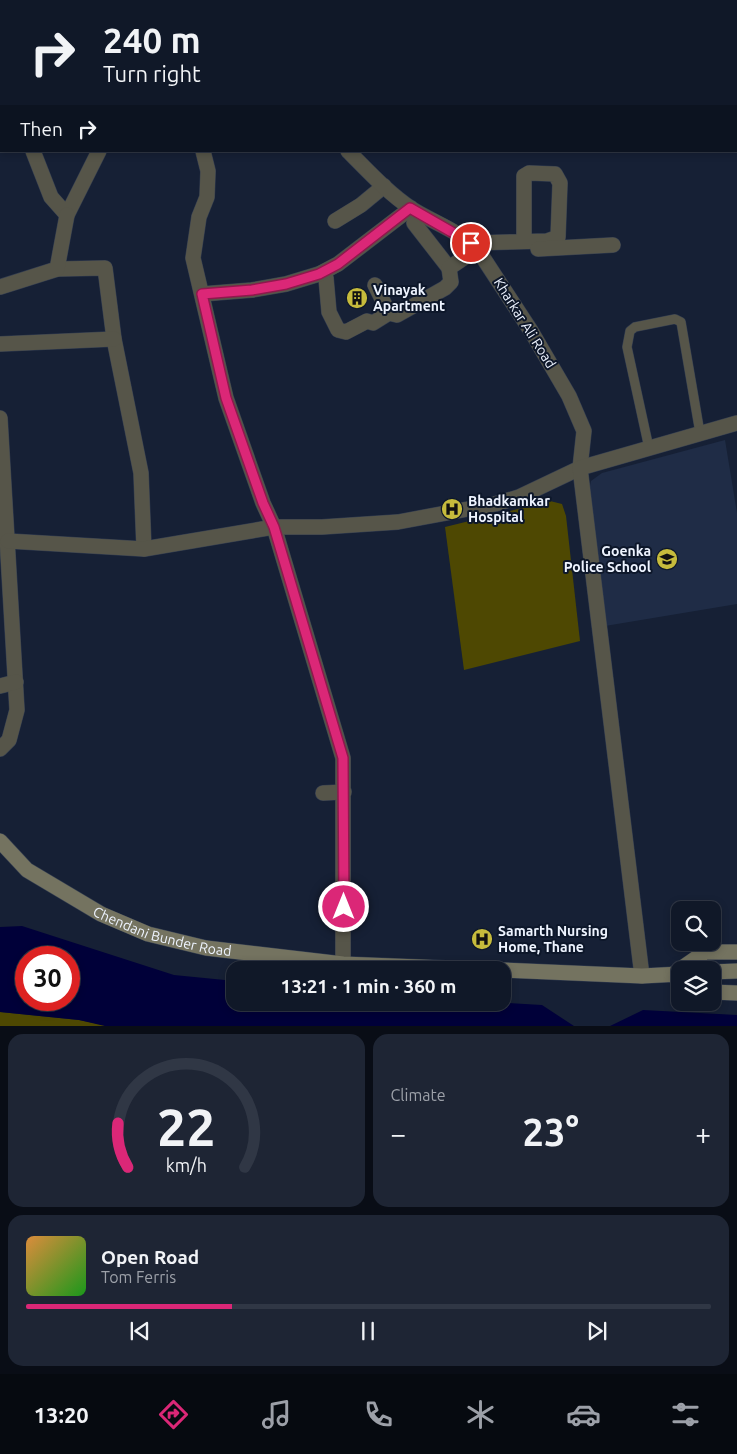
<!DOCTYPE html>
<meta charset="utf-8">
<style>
body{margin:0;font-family:Ubuntu,sans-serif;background:#1e2534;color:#f1f3f6;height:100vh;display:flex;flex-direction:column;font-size:19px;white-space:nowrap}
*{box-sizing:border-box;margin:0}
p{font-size:16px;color:#9ca0a8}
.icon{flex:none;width:28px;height:28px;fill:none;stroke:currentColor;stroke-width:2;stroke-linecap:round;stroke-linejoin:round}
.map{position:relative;height:1026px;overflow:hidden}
.side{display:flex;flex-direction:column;gap:8px;padding:8px;background:#090d16;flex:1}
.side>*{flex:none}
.guide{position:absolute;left:0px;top:0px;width:738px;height:152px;box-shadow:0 2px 8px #0003,0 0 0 1px #303745;background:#101828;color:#f1f3f6;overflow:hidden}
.controls{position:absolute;left:671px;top:901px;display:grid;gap:10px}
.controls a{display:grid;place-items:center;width:50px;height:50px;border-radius:10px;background:#101828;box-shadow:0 2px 8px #0003,0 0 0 1px #303745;font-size:25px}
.speed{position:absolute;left:15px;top:946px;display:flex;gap:10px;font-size:25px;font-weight:700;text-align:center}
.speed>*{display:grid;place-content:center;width:65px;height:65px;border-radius:50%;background:#101828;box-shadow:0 2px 8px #0003,0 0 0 1px #303745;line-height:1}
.speed .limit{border:8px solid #d22;background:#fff;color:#111}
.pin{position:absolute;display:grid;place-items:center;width:42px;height:42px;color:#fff;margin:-21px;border:2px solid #fff;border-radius:50%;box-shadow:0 1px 5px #0007}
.me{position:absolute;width:55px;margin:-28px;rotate:0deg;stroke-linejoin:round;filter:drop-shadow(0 0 4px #0008)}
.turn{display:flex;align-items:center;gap:18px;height:105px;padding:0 20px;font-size:22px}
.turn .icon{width:65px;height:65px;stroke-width:2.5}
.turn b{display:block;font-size:35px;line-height:42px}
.then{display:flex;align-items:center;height:48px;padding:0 20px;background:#0003;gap:10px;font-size:19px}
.big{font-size:38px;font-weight:700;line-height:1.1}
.side .widget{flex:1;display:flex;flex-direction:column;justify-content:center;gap:8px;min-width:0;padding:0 18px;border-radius:15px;background:#1e2534}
.side .dial{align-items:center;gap:0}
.dial svg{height:130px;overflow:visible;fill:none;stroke:#303745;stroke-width:7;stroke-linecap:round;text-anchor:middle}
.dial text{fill:#f1f3f6;stroke:none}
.song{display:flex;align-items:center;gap:15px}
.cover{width:60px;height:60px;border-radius:8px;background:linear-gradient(135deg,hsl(30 70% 55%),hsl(120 70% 35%))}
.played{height:5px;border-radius:2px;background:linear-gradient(90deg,#db2777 30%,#303745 30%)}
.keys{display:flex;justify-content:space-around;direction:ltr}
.heat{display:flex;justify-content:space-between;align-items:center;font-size:28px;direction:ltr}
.side .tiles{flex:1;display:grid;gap:8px;grid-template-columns:1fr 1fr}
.widget:last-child{grid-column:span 2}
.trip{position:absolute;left:226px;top:961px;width:285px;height:50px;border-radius:15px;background:#101828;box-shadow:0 2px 8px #0003,0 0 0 1px #303745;font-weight:700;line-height:50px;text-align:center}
.dock{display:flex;height:80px;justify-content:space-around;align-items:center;background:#060a10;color:#9ca0a8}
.dock .icon{width:35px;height:35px}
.dock .on{color:#db2777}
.dock b{font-size:22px;color:#f1f3f6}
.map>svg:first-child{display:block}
</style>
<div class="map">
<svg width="737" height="1027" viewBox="0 0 737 1027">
<rect width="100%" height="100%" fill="#162035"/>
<polygon fill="#1f2c46" points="725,440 737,513 737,604 605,626 588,494 591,481 602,473"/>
<g fill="#4e4802">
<polygon points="550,501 562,504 566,516 580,641 464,670 445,527"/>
<polygon points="0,1012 79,1020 109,1026 0,1026"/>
</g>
<g fill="#000039" fill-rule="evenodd">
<path d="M22,926L174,975L235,981V1002H491L542,1005L574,1026L109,1027L79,1020L0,1012V927ZM26,958H69V1000H26Z"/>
<polygon points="643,1010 737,1015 737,1026 610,1026"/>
</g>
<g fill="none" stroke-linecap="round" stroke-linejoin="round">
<g stroke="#343e51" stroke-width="10">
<polyline id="service" points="649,448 627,347 630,331 635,327 675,319 681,322 700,433"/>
</g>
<g stroke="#343e51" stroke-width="16">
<g id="minor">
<polyline points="105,0 105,1"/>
<polyline points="155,0 156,1"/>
<polyline points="255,0 256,1"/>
<polyline points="514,0 520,1"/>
<polyline points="51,1 56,0"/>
<polyline points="296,1 300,0"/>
<polyline points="0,13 1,13"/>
<polyline points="0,32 1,35"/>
<polyline points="736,48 737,48"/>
<polyline points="0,137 1,136"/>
<polyline points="33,151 51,197 67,215 99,151"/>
<polyline points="203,151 208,171 207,197 199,217 193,258 226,398 263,503 274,527 343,758 343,964"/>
<polyline points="335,221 361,205 384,186"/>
<polyline points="414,223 449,268"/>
<polyline points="471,243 547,241 558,237 560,183 555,174 529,173 524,176 524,241"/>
<polyline points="538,249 613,245"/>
<polyline points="57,269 105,268 114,339 141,473 144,549"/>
<polyline points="326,278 329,312 338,330 346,332 367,321 373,323 389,313 397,315 445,288 451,282 449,268 477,249"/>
<polyline points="375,285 389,313"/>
<polyline points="0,287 57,269 67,215"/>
<polyline points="202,294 252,290 286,284 319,274 338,264 411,208"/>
<polyline points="0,344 114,339"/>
<polyline points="0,418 17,710 9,740 0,749"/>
<path d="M8,541L144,549L274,527H322L398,522L495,504L519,497L580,468L584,431L569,396L531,331L480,253C463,232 434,223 412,209C388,193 368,171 348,151"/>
<polyline points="0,686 16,682"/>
<polyline points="323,793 344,792"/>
</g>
</g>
<g stroke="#343e51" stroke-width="16">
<polyline id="tertiary" points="642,976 580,468 737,423"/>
</g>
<g stroke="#343e51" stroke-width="16">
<g id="secondary">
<path id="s1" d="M0,841L27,870L101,914L148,934L206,948L343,964L497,970"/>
<polyline points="502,970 642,976 680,974"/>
<polyline points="712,972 737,971"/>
<polyline points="672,975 705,952 737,952"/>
<polyline points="712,992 737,993"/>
</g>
</g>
<use href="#service" stroke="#565549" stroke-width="9"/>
<use href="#minor" stroke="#565549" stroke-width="15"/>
<use href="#tertiary" stroke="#565549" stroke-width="15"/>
<use href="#secondary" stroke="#747360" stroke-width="15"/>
</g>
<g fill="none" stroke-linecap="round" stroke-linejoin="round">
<g stroke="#8e194d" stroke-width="12">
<polyline id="route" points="344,907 343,758 274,527 263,503 226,398 202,294 252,290 286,284 319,274 338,264 410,208 471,243"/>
</g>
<use href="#route" stroke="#db2777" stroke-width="9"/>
</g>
<defs>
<g id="building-disc" transform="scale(1.125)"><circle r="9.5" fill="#c6bb3c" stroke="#0d172a"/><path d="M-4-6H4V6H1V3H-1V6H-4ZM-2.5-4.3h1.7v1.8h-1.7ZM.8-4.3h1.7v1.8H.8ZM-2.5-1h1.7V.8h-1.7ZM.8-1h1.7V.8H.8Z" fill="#111"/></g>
<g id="hospital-disc" transform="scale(1.125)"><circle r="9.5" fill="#c6bb3c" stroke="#0d172a"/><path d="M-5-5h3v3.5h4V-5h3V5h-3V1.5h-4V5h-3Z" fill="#111"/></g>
<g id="school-disc" transform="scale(1.125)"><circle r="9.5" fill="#c6bb3c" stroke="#0d172a"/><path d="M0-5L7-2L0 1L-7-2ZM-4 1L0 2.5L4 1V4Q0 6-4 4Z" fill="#111"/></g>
</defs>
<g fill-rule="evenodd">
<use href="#building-disc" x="357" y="298"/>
<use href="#hospital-disc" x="452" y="509"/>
<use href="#school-disc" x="667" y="559"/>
<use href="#hospital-disc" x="482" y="939"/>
</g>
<g text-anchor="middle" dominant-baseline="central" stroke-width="4" stroke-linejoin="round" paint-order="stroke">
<g font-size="14" font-weight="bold" fill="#eef4ff" stroke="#0d172a" text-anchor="start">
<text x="373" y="290">Vinayak<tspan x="373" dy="16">Apartment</tspan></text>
<text x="468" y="501">Bhadkamkar<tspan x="468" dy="16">Hospital</tspan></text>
<text x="651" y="551" text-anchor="end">Goenka<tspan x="651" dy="16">Police School</tspan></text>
<text x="498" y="931">Samarth Nursing<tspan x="498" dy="16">Home, Thane</tspan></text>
</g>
<g font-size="14" fill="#eef4ff" stroke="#0d172a">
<text transform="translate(525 323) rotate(58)">Kharkar Ali Road</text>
<text stroke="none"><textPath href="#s1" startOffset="190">Chendani Bunder Road</textPath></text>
</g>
</g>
</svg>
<div class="controls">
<a><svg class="icon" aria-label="search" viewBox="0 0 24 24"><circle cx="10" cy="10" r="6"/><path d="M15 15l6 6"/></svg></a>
<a><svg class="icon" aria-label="layers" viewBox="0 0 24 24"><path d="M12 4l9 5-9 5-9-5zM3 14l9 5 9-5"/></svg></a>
</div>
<div class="speed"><div class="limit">30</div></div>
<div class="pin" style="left:471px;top:243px;background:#d93025"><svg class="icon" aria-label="arrive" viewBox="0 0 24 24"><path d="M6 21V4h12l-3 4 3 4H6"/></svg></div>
<svg class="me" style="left:344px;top:907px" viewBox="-20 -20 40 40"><circle r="17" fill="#db2777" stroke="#fff" stroke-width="3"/><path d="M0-11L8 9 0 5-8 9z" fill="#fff"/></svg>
<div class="trip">13:21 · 1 min · 360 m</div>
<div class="guide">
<div class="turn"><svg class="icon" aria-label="right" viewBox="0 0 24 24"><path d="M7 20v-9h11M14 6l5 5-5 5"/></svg><div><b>240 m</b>Turn right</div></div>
<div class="then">Then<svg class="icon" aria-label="right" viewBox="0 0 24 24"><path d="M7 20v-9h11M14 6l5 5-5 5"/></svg></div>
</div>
</div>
<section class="side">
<div class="tiles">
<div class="widget dial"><svg viewBox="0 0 100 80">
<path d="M14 69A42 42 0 1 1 86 69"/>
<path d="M14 69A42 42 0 0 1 8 42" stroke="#db2777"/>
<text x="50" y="56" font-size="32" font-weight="700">22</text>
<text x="50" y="72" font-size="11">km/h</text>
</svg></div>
<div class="widget"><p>Climate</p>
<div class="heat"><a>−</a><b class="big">23°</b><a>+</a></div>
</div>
<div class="widget">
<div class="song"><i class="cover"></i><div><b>Open Road</b><p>Tom Ferris</p></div></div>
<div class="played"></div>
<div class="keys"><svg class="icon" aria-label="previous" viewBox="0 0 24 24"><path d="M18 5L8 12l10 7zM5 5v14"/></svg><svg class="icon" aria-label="pause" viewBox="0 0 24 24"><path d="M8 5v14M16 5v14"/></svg><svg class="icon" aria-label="next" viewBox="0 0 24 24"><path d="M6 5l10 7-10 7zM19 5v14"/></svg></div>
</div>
</div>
</section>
<nav class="dock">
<b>13:20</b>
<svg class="icon on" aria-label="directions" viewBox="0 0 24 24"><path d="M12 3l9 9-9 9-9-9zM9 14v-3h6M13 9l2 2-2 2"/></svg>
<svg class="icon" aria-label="music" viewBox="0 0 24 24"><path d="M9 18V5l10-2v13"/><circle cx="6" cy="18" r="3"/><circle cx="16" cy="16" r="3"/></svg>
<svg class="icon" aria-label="phone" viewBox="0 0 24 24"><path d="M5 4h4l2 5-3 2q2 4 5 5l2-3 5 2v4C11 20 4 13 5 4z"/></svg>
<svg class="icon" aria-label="climate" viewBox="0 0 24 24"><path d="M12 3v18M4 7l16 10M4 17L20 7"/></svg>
<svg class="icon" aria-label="car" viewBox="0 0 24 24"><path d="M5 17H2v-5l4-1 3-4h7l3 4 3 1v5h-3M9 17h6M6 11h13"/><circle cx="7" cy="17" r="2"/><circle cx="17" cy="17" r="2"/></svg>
<svg class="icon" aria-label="filters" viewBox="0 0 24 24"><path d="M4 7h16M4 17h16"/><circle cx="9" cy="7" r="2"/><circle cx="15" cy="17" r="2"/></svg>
</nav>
